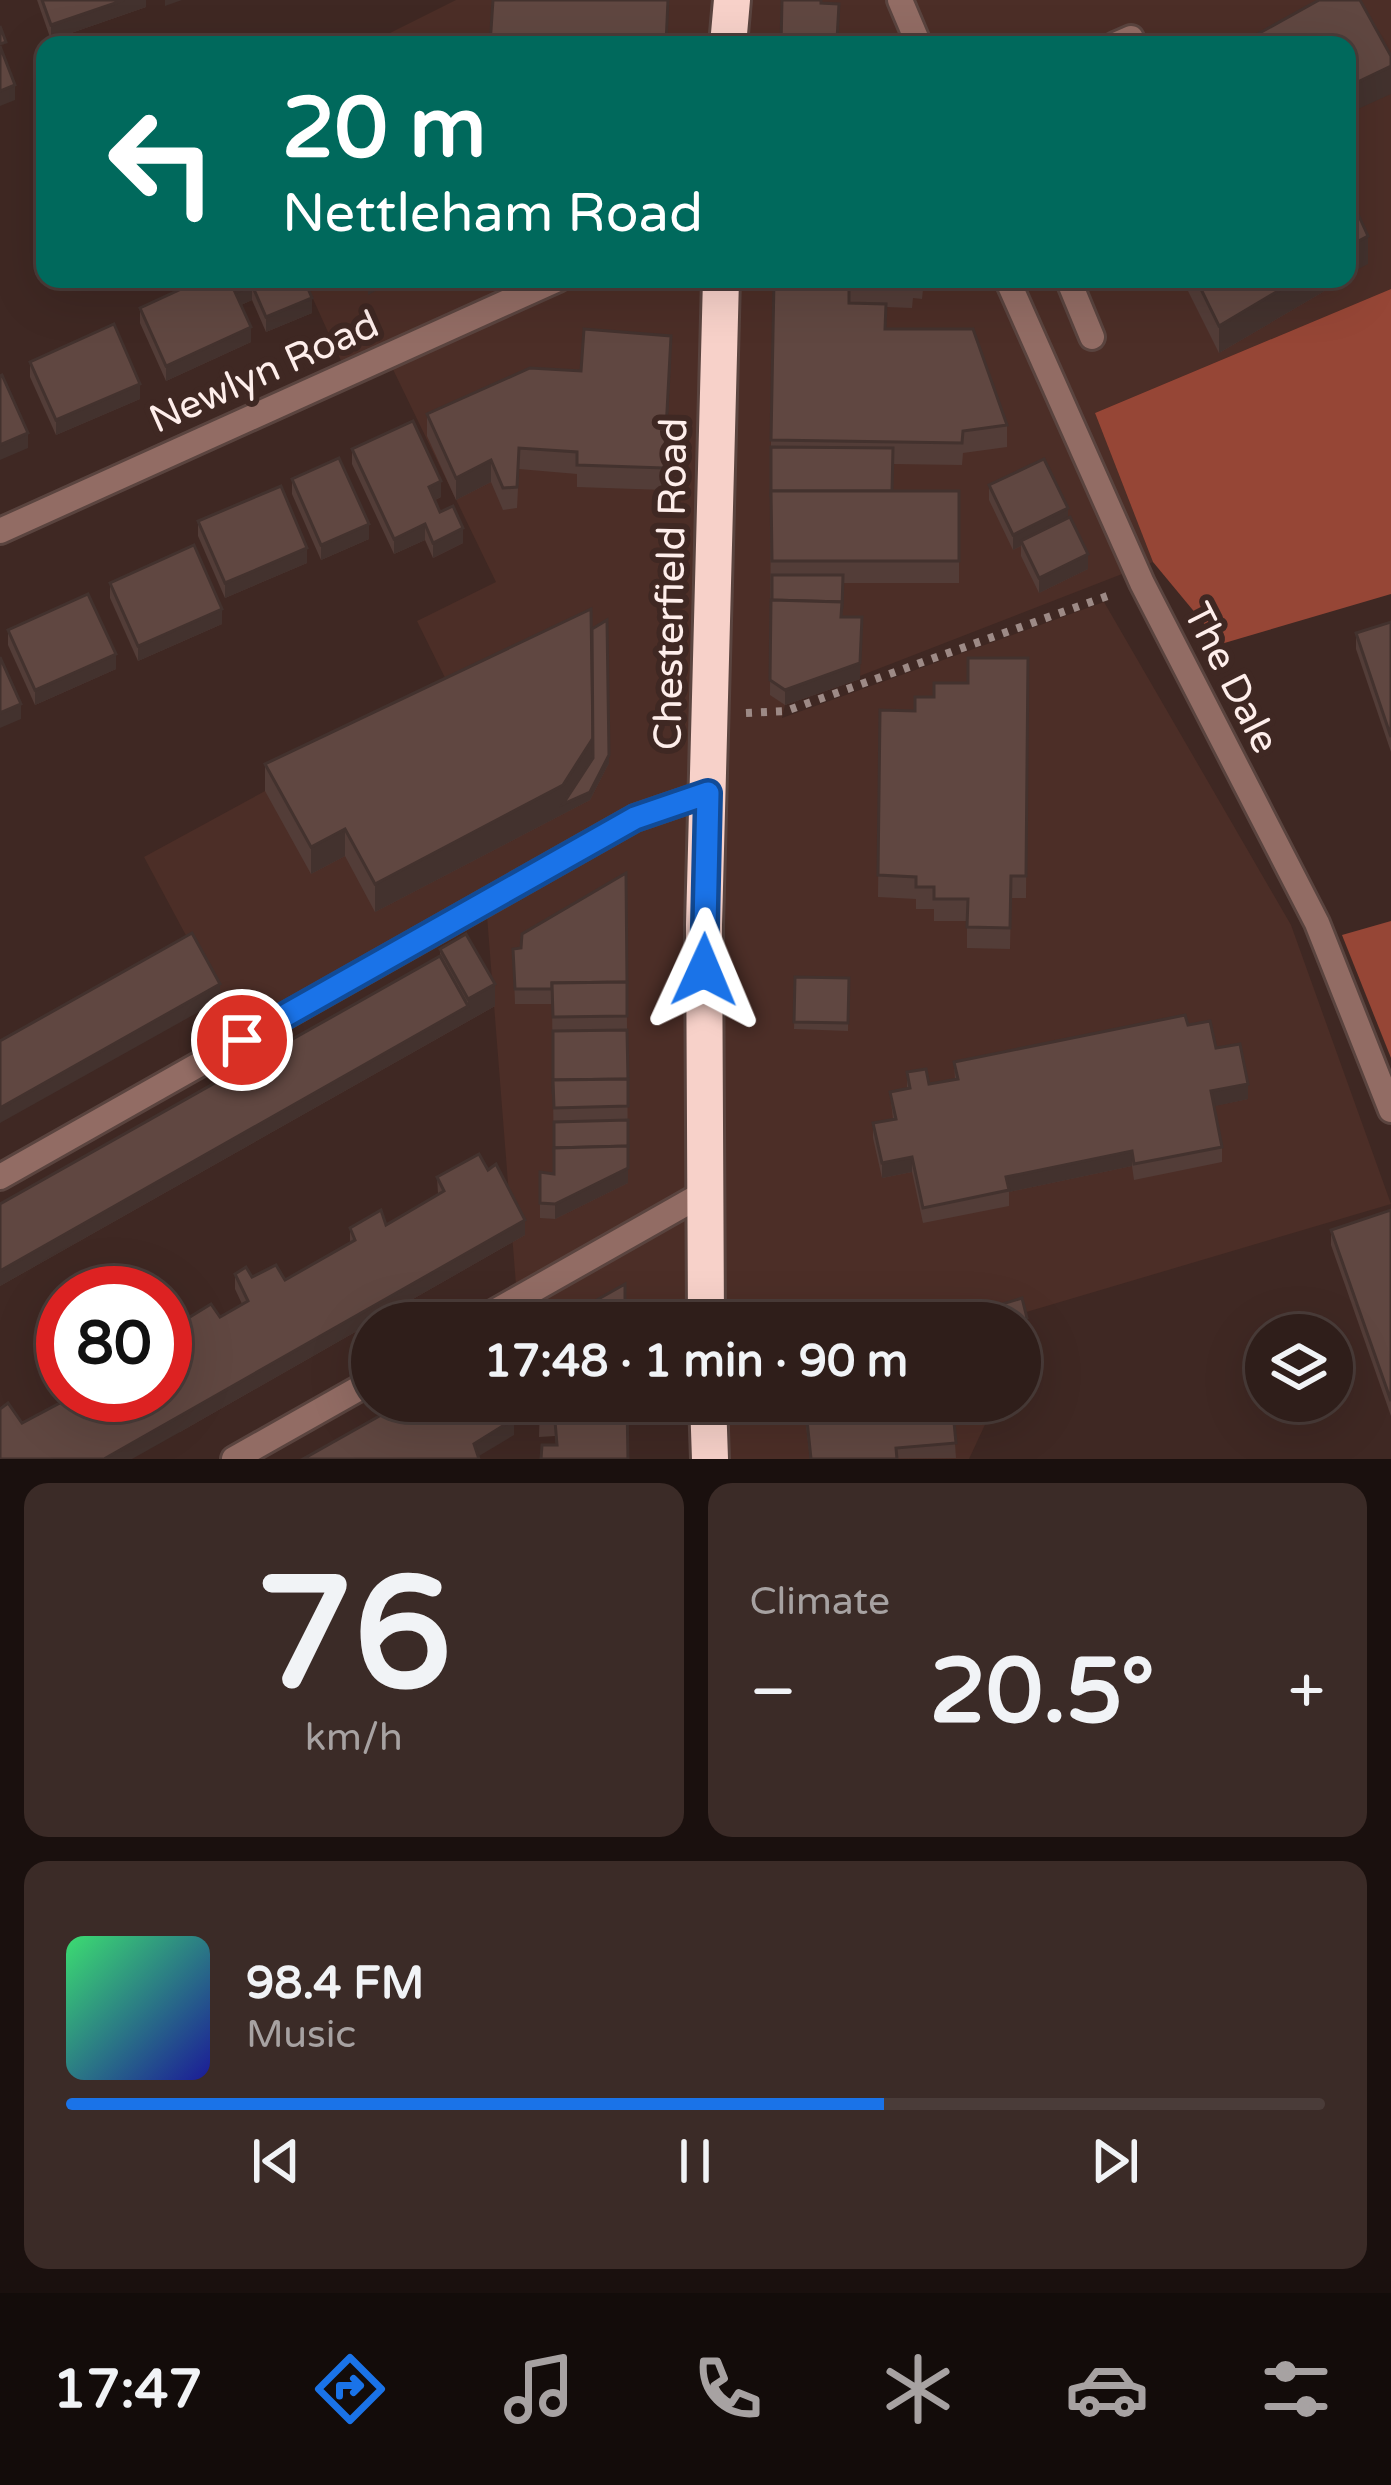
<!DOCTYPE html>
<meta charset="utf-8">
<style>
body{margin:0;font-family:"Varela Round",sans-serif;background:#3b2b27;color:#f1f3f6;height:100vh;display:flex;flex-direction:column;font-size:45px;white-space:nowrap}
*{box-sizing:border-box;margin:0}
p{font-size:39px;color:#a7a2a2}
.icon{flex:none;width:66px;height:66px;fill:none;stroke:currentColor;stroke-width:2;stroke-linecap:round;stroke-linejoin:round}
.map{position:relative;height:1459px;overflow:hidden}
.drawer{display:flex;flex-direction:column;gap:24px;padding:24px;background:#1a100e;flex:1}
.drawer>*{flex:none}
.hud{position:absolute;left:36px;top:36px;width:1320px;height:252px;border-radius:24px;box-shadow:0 12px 48px #0002,0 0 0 3px #4a3c39;background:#00695c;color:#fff;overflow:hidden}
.controls{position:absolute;left:1245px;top:1314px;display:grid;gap:24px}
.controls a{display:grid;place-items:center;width:108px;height:108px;border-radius:50%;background:#2f1e1a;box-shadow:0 12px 48px #0002,0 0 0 3px #4a3c39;font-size:60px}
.speed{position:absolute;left:36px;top:1266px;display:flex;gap:24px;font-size:60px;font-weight:700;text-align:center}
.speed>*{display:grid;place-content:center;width:156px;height:156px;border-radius:50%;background:#2f1e1a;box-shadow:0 12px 48px #0002,0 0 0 3px #4a3c39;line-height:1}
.speed .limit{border:18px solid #d22;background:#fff;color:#111}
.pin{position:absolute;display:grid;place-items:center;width:102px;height:102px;color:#fff;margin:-51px;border:6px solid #fff;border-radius:50%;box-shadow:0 3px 12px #0007}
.me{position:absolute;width:132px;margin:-66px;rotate:1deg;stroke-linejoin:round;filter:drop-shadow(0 0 9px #0008)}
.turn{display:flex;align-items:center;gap:42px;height:252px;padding:0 48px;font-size:54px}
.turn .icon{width:156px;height:156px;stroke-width:2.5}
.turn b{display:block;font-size:84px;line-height:102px}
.big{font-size:90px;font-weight:700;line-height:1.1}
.drawer .widget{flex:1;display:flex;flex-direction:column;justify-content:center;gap:18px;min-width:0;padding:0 42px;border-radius:24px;background:#3b2b27}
.drawer .dial{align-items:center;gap:0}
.dial b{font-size:156px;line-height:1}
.song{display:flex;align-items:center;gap:36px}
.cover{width:144px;height:144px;border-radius:18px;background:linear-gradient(135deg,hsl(140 70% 55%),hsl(240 70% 35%))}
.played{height:12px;border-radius:6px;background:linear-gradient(90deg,#1a73e8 65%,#4a3c39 65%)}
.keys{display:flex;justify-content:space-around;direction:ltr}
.heat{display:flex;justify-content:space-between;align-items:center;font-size:66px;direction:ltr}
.drawer .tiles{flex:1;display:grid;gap:24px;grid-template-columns:1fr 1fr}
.widget:last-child{grid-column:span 2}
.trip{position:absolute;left:351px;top:1302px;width:690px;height:120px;border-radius:60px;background:#2f1e1a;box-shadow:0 12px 48px #0002,0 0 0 3px #4a3c39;font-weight:700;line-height:120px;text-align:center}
.tabs{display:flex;height:192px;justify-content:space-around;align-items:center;background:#130c0a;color:#a7a2a2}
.tabs .icon{width:84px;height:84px}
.tabs .on{color:#1a73e8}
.tabs b{font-size:54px;color:#f1f3f6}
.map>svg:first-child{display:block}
</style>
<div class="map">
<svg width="1391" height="1459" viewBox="0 0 1391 1459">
<rect width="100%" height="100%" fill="#3f2823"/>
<g fill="#4c2e27">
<polygon points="456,0 1391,0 1391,289 1095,413 1153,562 785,705 782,718 1104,602 1291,925 1391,1204 1023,1313 1027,1333 1020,1348 1020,1323 519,1323 486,903 242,1040 144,857 265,791 456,700 417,621 496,582 387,357 347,374 304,279 1347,279 1347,45 366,45"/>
<polygon points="708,1401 996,1401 969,1459 710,1459"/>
</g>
<g fill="#964636">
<polygon points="1391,289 1391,594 1221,644 1153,562 1095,413"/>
<polygon points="1391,921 1391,1058 1342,935"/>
</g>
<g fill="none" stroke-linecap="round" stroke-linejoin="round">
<g stroke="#5a443f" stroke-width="30">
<g id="lane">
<polyline points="1115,45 1131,38"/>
<polyline points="1068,279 1092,337"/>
</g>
</g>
<g stroke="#5a443f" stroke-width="30">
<g id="street">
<polyline points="900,0 919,45"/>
<polyline points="1007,279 1142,583 1317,923 1391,1110"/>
<polyline points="0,531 558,279"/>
<polyline points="0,1177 635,818 708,793"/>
<polyline points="475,1323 706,1192"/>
<polyline points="234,1459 372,1381"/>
</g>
</g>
<g stroke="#5a443f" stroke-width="42">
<g id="highway">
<polyline points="728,45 732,0"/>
<polyline points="706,1323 704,925 721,279"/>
<polyline points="708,1401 710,1459"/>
</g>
</g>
<polyline stroke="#9d8a86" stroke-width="8" stroke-dasharray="6 9" stroke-linecap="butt" points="746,713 786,711 1113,594"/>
<use href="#lane" stroke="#926c64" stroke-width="24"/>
<use href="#street" stroke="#926c64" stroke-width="24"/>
<use href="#highway" stroke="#f7d1c9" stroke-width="36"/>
</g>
<g fill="#533d38">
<polygon points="37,0 146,0 146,7 51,40"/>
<polygon points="203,279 304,279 312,313 266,332 252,300 241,305 251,342 166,381 140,323 140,308"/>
<polygon points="774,279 964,279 964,284 946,291 923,290 922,299 913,298 912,308 886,307 885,329 1007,425 1007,447 963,453 962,465 893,464 892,491 959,491 959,583 843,583 842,617 860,679 785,705 770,695 771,440"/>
<polygon points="1182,279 1328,279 1328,289 1219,353"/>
<polygon points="671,358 664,490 577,487 577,474 519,469 517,508 503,510 491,482 456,500 427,436 427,414 581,371"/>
<polygon points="30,362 140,399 56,435 30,377"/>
<polygon points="352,449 441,497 435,500 440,512 463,543 433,558 425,540 394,554 352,464"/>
<polygon points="292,479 369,539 321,560 292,494"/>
<polygon points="989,485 1068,518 1088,569 1039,593 1021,556 1021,546 1013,550 989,500"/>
<polygon points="198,521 307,563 225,598 198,536"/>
<polygon points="110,583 222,624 138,661 110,598"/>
<polygon points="1391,622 1391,752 1356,649 1356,633"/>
<polygon points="592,629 609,763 590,800 375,912 345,856 311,874 265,791 265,764"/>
<polygon points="8,630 116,669 35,705 8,645"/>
<polygon points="1028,658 1026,898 1011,898 1010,949 967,948 967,921 934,921 934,909 916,909 916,899 878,897 880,710 915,711 934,697"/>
<polygon points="626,873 628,1183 555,1219 540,1218 540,1172 554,1174 552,1004 515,1004 513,949 521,948"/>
<polygon points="440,949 495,1006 0,1286 0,1204 440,956"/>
<polygon points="795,977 849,978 848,1031 794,1029"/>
<polygon points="1188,1025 1216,1048 1248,1099 1214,1106 1222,1147 1222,1162 1134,1180 1132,1166 1009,1192 1009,1206 923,1223 912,1172 882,1178 873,1138 873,1123 893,1119 890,1092 907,1089 907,1072 929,1084 955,1079 954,1062"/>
<polygon points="437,1177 525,1235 180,1432 22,1423 165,1395 185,1337 185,1320 220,1317 242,1304 235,1289 235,1274 285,1280 350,1243 350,1228 386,1225 438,1194"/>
<polygon points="1391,1210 1391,1416 1331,1245 1331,1230"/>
<polygon points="540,1401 627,1401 556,1445 555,1436 539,1437"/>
<polygon points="803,1401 952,1401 956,1458 810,1459"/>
</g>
<g fill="#43322e">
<polygon points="124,0 146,0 146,7 51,40 51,25"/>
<polygon points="165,0 182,0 165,6"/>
<polygon points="1391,66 1391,94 1347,114 1347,87"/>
<polygon points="15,85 15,100 0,106 0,91"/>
<polygon points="1368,236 1368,264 1347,275 1347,247"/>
<polygon points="383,279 399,279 368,295 368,287"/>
<polygon points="946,279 964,279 964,284 946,291"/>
<polygon points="1298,279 1328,279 1328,289 1219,353 1219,326"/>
<polygon points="252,285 252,300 237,307 237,292"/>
<polygon points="312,298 312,313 266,332 266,317"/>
<polygon points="251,327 251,342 166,381 166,366"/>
<polygon points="671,336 671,358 664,490 664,468"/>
<polygon points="140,384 140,399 56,435 56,420"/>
<polygon points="28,433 28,448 0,460 0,445"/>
<polygon points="491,460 491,482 456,500 456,478"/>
<polygon points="441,481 441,497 429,503 429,487"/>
<polygon points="1068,508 1068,524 1021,541 1021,546 1013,550 1013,535"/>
<polygon points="369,524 369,539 321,560 321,545"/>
<polygon points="425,524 425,540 394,554 394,539"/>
<polygon points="463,528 463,543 433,558 433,543"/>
<polygon points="307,548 307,563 225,598 225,583"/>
<polygon points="1088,554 1088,569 1039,593 1039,578"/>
<polygon points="222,609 222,624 138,661 138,646"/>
<polygon points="862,617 860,679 785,705 785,690"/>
<polygon points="116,654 116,669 35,705 35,690"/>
<polygon points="21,704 21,719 0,728 0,713"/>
<polygon points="593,738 593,765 609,755 609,763 590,800 375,912 375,884"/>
<polygon points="345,829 345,856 311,874 311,847"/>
<polygon points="220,984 220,1000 0,1123 0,1108"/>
<polygon points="495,984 495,1006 0,1286 0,1271 468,1006 468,999"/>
<polygon points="1248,1084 1248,1099 1211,1107 1211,1091"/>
<polygon points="1132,1151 1132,1166 1009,1192 1006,1177"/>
<polygon points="912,1157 912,1172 882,1178 882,1163"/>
<polygon points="628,1168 628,1183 555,1219 555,1204"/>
<polygon points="525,1220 525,1235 180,1432 132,1459 104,1459"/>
<polygon points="1027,1318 1027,1333 1020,1335 1020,1323 1008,1323"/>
<polygon points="514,1419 514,1435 474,1459 474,1444"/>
</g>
<g fill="#604741" stroke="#43322e" stroke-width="3">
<polygon points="42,0 124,0 51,25"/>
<polygon points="493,0 668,0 666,45 490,45"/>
<polygon points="782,0 821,0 821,3 839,4 837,40 848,42 848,45 781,45"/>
<polygon points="1319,0 1360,0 1391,56 1391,66 1347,87 1347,45 1238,45"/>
<polygon points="0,26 6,42 0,44"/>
<polygon points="0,46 15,85 0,91"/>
<polygon points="1347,190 1368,236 1347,247"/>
<polygon points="203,279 229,279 251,327 166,366 140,308"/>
<polygon points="231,279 304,279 312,298 266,317 252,285 237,292"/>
<polygon points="364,279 383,279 368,287"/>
<polygon points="774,279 913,279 912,286 849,284 849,303 886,304 885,329 973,329 1007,425 963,431 962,443 771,440"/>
<polygon points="1196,279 1298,279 1219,326"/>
<polygon points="114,324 140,384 56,420 30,362"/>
<polygon points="584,329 671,336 664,468 577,465 577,452 519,448 517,487 503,488 491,460 456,478 427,414 530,368 581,371"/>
<polygon points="2,375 28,433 0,445 0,376"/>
<polygon points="413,421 441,481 429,487 440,512 453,506 463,528 433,543 425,524 394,539 352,449"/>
<polygon points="771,447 893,448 892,491 771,491 771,497"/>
<polygon points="339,458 369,524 321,545 292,479"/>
<polygon points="1044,459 1068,508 1013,535 989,485"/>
<polygon points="281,486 307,548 225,583 198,521"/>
<polygon points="771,491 959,491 959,561 772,561"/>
<polygon points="1070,517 1088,554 1039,578 1021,541"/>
<polygon points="194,545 222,609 138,646 110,583"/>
<polygon points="772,575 843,575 842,609 842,602 772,600"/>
<polygon points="88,594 116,654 35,690 8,630"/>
<polygon points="771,600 842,602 841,617 862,617 860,663 785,690 770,680"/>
<polygon points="591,609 593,738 563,785 375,884 345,829 311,847 265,764"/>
<polygon points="607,620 609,755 590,792 563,804 593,758 592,629"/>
<polygon points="1391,622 1391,737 1356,633"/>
<polygon points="0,657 21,704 0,713"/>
<polygon points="968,658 1028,658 1026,876 1011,876 1010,928 967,927 968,899 934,899 934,887 916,887 916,877 878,875 880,710 915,711 915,697 934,697 934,683 968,683"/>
<polygon points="626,873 627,982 552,983 552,989 515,989 513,949 521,948 522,934"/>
<polygon points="192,933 220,984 0,1108 0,1041"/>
<polygon points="466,934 495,984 468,999 440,949"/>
<polygon points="440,956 468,1006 0,1271 0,1204"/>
<polygon points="795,977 849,978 848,1023 794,1022"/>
<polygon points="627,982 627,1016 553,1017 552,983"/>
<polygon points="1185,1015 1188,1025 1210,1021 1216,1048 1240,1044 1248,1084 1211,1091 1222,1147 1134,1164 1132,1151 1006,1177 1009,1190 923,1208 912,1157 882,1163 873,1123 896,1119 890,1092 910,1088 907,1072 926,1069 929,1084 958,1079 954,1062"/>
<polygon points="627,1030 628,1079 553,1080 553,1094 553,1031"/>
<polygon points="628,1079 628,1106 554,1108 553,1080"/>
<polygon points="628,1120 628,1146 554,1148 554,1153 554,1122"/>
<polygon points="628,1146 628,1168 555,1204 540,1203 540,1172 554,1174 554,1148"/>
<polygon points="479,1154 488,1170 496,1164 525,1220 104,1459 0,1459 0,1409 8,1403 22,1423 75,1395 165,1395 165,1348 190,1334 185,1320 211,1304 220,1317 248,1301 235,1274 246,1267 252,1277 276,1265 285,1280 355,1240 350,1228 381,1210 386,1225 444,1191 437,1177"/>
<polygon points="1391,1210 1391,1401 1331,1230"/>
<polygon points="625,1284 625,1323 556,1323"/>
<polygon points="1022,1298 1027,1318 1008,1323 940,1323"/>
<polygon points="406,1401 503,1401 514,1419 474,1444 479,1459 303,1459"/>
<polygon points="540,1401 627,1401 628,1459 541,1459 542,1445 557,1445 555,1421 539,1422"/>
<polygon points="805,1401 952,1401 956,1443 896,1448 897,1459 811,1459"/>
</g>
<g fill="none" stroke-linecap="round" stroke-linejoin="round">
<g stroke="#114b97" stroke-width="30">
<polyline id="route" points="242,1040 635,818 708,793 704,970"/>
</g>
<use href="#route" stroke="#1a73e8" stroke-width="21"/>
</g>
<g text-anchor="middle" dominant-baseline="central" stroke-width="12" stroke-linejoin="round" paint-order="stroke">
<g font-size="39" fill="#feeeeb" stroke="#3f2823">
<text transform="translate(264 372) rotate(-24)">Newlyn Road</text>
<text transform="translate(671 584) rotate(-89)">Chesterfield Road</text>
<text transform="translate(1231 678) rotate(63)">The Dale</text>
</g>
</g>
</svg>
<div class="controls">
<a><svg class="icon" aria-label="layers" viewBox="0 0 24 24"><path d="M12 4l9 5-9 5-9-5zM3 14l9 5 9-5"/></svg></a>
</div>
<div class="speed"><div class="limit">80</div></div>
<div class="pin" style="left:242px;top:1040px;background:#d93025"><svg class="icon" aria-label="arrive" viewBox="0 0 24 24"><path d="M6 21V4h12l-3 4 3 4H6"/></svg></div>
<svg class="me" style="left:704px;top:970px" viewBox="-20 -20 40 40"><path d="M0-17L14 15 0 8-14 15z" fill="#1a73e8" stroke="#fff" stroke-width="4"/></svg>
<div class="trip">17:48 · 1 min · 90 m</div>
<div class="hud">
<div class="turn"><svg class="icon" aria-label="left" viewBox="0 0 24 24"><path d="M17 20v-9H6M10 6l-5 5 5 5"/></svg><div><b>20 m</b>Nettleham Road</div></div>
</div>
</div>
<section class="drawer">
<div class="tiles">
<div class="widget dial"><b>76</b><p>km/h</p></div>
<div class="widget"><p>Climate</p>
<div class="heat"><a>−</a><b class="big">20.5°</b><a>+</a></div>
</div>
<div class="widget">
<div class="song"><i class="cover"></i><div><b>98.4 FM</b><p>Music</p></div></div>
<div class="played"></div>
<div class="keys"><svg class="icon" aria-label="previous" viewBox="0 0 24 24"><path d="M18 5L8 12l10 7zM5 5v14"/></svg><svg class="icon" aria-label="pause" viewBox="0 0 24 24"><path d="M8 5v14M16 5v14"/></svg><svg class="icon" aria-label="next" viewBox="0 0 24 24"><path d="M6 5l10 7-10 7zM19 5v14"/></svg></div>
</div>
</div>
</section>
<nav class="tabs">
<b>17:47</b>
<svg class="icon on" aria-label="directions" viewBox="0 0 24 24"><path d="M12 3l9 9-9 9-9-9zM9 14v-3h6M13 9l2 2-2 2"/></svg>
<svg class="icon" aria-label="music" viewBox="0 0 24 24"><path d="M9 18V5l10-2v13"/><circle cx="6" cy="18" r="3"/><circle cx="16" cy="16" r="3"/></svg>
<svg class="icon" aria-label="phone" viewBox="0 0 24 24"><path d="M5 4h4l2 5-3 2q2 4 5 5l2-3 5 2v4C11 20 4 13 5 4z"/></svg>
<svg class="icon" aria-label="climate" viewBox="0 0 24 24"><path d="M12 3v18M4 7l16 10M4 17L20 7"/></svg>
<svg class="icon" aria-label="car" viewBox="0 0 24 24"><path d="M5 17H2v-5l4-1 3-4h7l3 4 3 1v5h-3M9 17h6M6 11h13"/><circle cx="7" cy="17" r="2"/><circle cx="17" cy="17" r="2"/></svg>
<svg class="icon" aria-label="filters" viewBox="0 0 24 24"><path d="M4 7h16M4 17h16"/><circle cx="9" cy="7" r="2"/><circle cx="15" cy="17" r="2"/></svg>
</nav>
